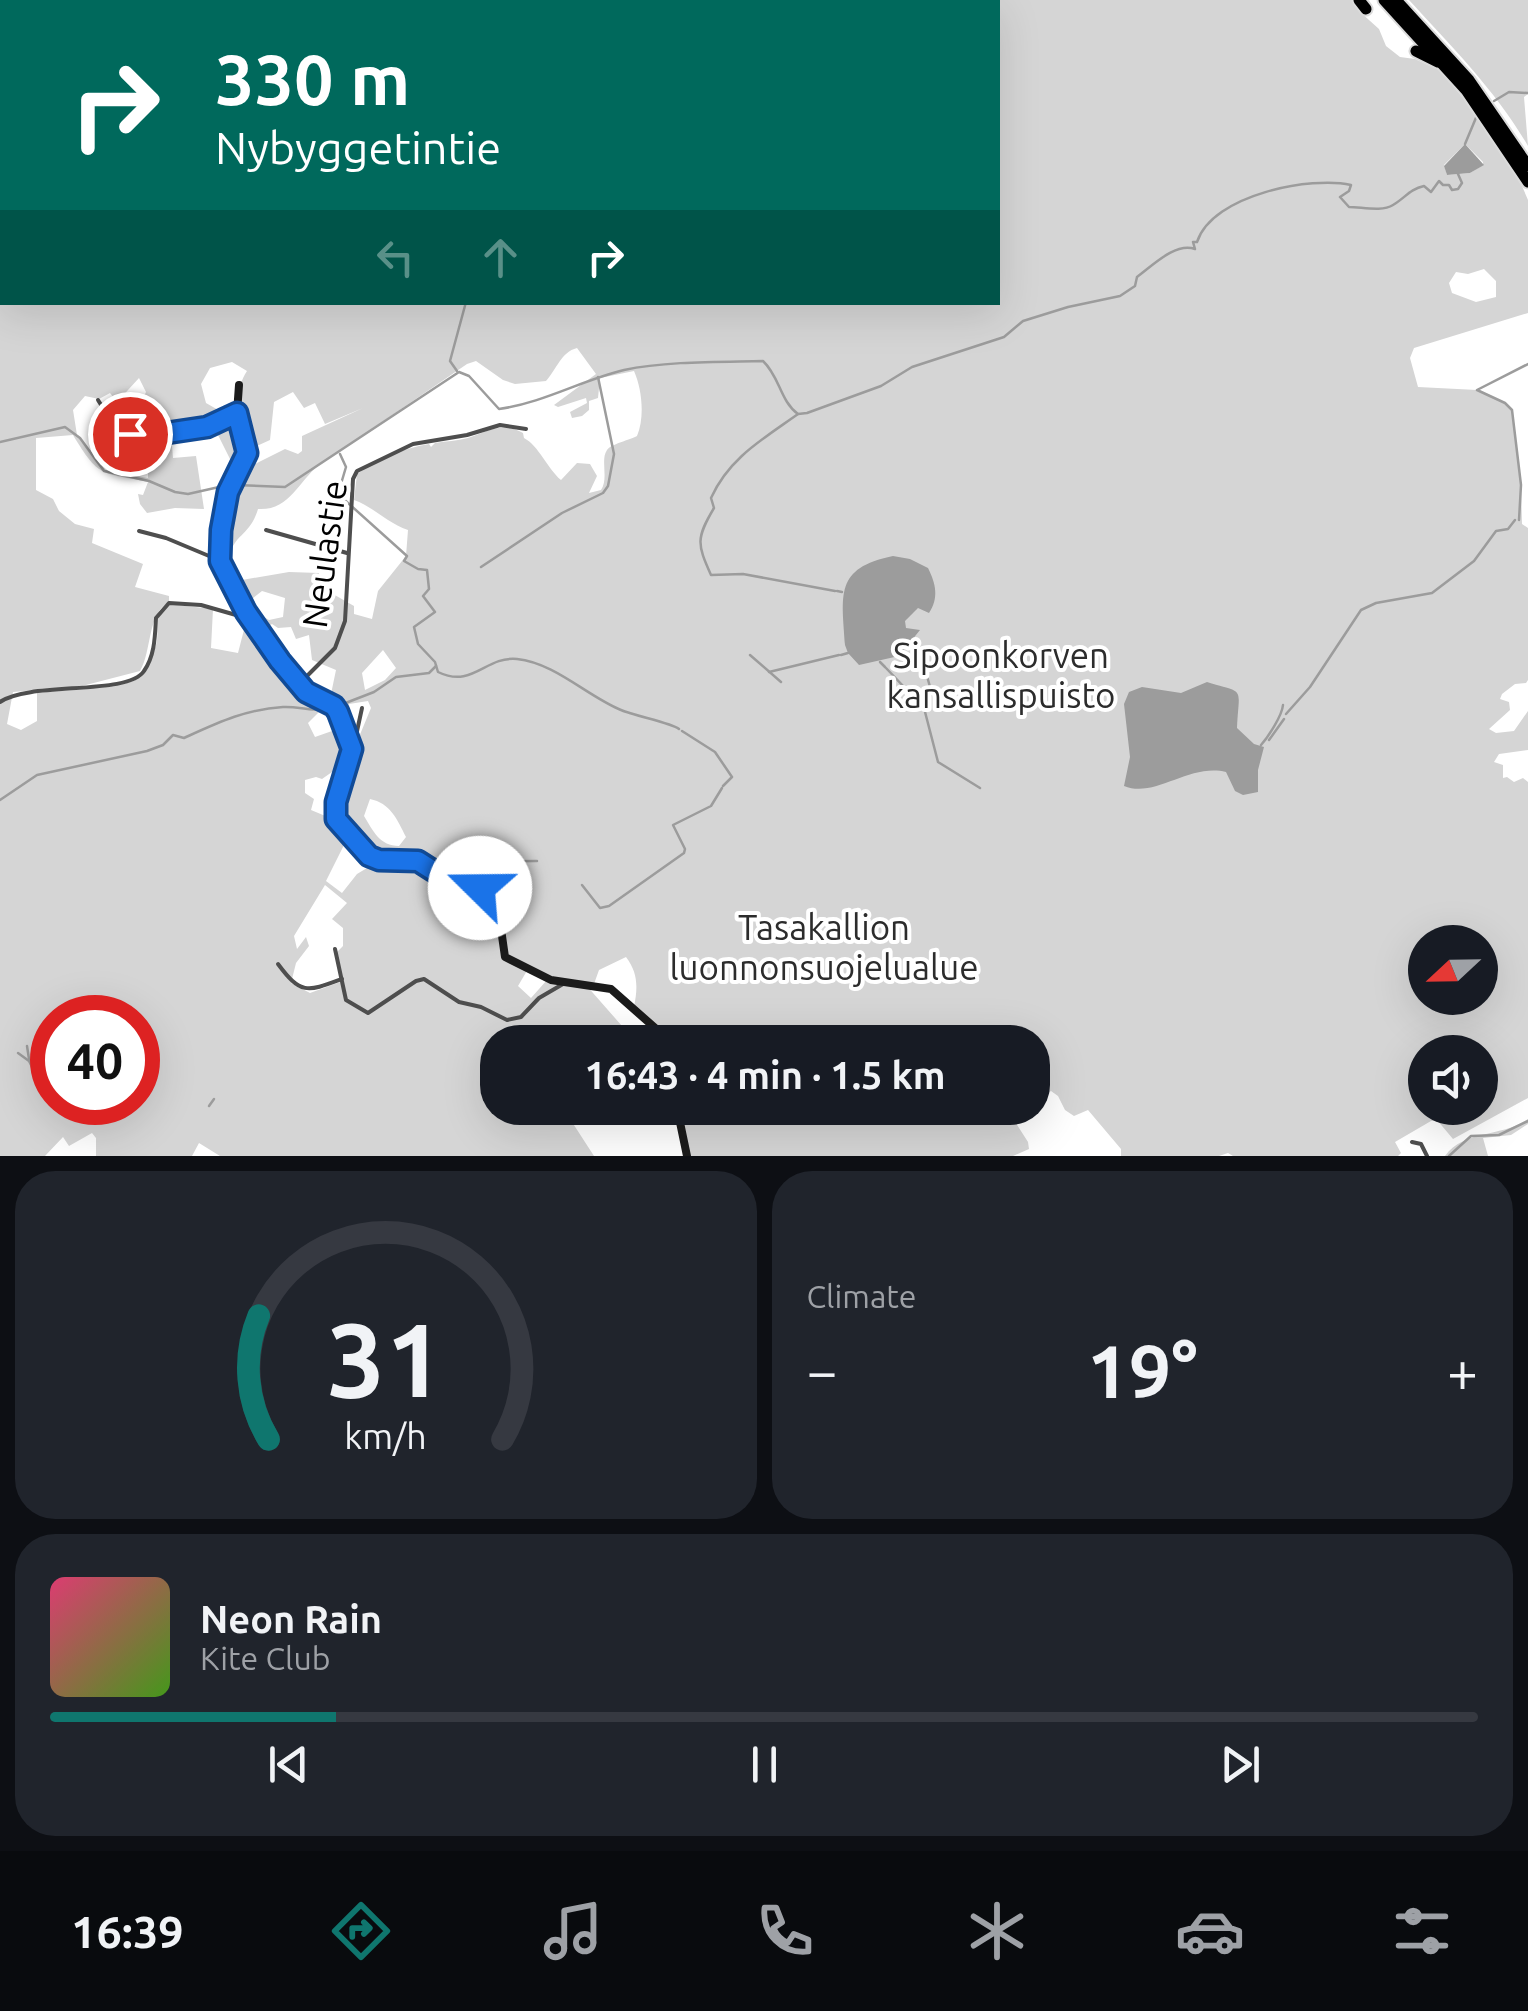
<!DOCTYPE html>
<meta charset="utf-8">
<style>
body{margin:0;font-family:Ubuntu,sans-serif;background:#20242c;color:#f1f3f6;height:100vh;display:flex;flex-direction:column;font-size:38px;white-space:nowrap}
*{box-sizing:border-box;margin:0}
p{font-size:32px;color:#9ea1a6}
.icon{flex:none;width:55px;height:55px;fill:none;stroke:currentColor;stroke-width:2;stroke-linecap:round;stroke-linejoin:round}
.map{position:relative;height:1156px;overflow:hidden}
.drawer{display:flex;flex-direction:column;gap:15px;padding:15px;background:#0d0f14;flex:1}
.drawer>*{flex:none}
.banner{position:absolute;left:0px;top:0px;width:1000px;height:305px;box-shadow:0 10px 40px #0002;background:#00695c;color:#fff;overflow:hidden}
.needle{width:65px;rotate:248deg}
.tools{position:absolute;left:1408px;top:925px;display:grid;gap:20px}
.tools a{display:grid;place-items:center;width:90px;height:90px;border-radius:50%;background:#171b24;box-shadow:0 10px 40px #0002;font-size:50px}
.speed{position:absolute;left:30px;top:995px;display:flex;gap:20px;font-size:50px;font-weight:700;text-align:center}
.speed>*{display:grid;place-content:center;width:130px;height:130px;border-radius:50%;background:#171b24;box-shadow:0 10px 40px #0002;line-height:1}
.speed .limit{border:15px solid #d22;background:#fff;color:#111}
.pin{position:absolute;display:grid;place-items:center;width:85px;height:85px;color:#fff;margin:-42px;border:5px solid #fff;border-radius:50%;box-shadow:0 2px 10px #0007}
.me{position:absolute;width:110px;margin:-55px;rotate:292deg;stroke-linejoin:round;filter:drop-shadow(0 0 8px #0008)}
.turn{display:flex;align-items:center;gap:35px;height:210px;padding:0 50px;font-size:45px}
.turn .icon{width:130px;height:130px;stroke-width:2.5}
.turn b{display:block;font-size:70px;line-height:85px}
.lanes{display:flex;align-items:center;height:95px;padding:0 50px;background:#0003;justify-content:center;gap:50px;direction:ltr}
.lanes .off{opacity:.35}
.big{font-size:75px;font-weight:700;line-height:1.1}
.drawer .widget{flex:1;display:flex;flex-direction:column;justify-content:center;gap:15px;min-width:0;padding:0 35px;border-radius:40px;background:#20242c}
.drawer .dial{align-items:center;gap:0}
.dial svg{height:260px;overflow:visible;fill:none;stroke:#363941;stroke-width:7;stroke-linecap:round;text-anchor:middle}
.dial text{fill:#f1f3f6;stroke:none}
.song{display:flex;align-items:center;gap:30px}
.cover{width:120px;height:120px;border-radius:15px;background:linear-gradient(135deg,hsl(340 70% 55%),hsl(100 70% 35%))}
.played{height:10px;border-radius:5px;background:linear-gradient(90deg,#0f766e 20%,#363941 20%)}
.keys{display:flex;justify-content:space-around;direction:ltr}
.heat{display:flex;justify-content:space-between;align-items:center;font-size:55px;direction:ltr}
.drawer .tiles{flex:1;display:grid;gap:15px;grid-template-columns:1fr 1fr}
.widget:last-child{grid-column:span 2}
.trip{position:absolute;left:480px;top:1025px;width:570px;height:100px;border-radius:40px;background:#171b24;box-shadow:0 10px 40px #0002;font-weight:700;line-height:100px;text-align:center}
.dock{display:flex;height:160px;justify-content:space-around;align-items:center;background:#090b0e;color:#9ea1a6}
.dock .icon{width:70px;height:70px}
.dock .current{color:#0f766e}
.dock b{font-size:45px;color:#f1f3f6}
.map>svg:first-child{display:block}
</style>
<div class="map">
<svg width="1528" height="1156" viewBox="0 0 1528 1156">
<rect width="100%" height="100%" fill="#fff"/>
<g fill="#d5d5d5" fill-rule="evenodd">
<path d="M458,0H1354L1359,11L1379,29L1386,46L1400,57L1415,59L1441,71L1480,119L1522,186L1528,200V313L1414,348L1410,358L1418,387L1477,390L1500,400L1512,410L1521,485L1522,524L1528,528V680L1526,683L1515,684L1502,694L1500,699L1509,702L1510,710L1489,729L1496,733L1514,731L1528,711V750L1499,754L1494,762L1503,765V778L1507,777L1514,782L1523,778L1528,782V1098L1453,1139L1437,1120L1431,1121L1395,1142L1401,1153L1398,1156H1233L1228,1153L1219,1156H1121V1149L1088,1110L1074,1116L1065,1110L1058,1096L1051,1091L1033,1102L1032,1042H693V1039L683,1036L681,1042H673L634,1007C638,987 638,973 626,957L599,970L594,984L551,978L506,956L503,928L490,890L454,883L411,857L385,859L370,854L338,818L337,803L354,749L371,708L368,701L349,704L347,720L342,711L344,702L337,706L307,690L306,687L331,694L336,670L312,660L309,635L296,639L291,627L278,628L272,624L262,630L251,618L259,614L269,620L283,617L285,598L262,591L248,602L246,608L224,553L233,498L251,466L285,449L298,454L302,451V436L363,408L325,424L315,403L304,408L293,392L274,402L270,440L248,450C244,424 231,394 247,371L232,362L210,368L201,384L206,403L227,415L206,426L161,430L140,405L146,392L139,378L117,402L110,393L99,399L85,396L73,410L77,435L105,470L148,478V472L157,466L150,439L171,433L173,458L196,456L204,509L175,508L147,513L140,504L138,494L143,495L148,482C100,472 99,478 73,435L36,438V490L53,499L59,511L75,524L94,529L92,543L143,564L135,587L169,596V602C147,614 152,651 140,671L82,686L13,692L7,724L21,730L37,721V692C58,691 126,689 141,677C148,671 155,650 157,641C159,625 154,615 168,604L213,609L211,648L238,653L246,622L304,698L324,707L308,723L315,737L332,731L346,745L341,772H332L322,779L316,777L305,780V793L314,799L311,810L335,820L348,837L326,881L342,893L357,874L377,862L417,863L453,886L487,894L499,929L503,958L528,969L518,986L531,998L547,980L564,984L586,985L622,1026L617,1042H536L530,1037L527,1042H518L511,1035L506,1042H498V1108H586L572,1122L594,1156H220L199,1143L192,1156H96V1138L92,1133L69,1146L63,1137L45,1156H0V65L2,64V302H998V2ZM1465,144L1483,162V165L1470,173L1447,175L1444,165ZM1484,269L1496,281V297L1476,302L1452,293L1449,283L1456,272L1468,274ZM577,348L596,374L554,405L558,407L586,398L587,403L570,412L572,418L582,416L589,410V401L598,398L600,378L634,371C642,389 645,417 637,436C630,440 611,444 607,450C600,460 609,478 601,490L589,493L597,476L590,464L577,463L561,480C547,468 539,446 524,438L523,433C503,421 488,431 468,438C457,441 446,441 435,443L431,447L429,444C405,448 377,459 357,474L354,500C374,507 387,523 408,530L406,556L378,591L372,619L354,614V606L319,586V573L289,572L242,580L229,557C235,533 250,536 258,509C289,511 298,482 319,465L467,364L476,361L503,380L515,384L546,381C557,369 561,352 577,348ZM383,650L396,668L385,680L365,690L362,673ZM370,799C390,803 397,819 406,837L399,846C380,846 373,831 364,816ZM325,885L347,903L332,919L343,928V946L337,952L343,981L310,993L291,983L296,963L309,946L306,937L297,949L294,936ZM1425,942H1480V998H1425ZM52,1018H138V1102H52ZM1425,1052H1480V1108H1425Z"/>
<path d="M1409,0H1528V94L1524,97L1528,146C1496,91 1452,47 1409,0Z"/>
<polygon points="234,415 244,452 239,466 233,465 214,427"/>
<polygon points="691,1108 1025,1108 1012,1117 1028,1142 1029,1149 1013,1156 690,1156 683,1123"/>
<path d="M1528,1119V1124L1511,1135L1483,1138L1488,1156H1445C1465,1129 1501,1138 1528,1119Z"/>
</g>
<g fill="#9c9c9c">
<polygon points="1465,144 1484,165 1470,173 1447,175 1444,166"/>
<path d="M893,556L910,559L928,568C936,584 939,598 929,613L918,608L905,621L906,628L920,630L899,656L859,665L848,653L845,645C842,595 834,568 893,556Z"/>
<path d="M1207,682C1246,694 1239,685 1237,728L1254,744L1264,747L1258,770V792L1243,795L1235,791L1226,772C1189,763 1155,799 1124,786L1130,757L1124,704L1129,692L1142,687L1181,693Z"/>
</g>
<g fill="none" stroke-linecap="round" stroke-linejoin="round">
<g stroke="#9c9c9c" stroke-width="2.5">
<polyline points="1494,101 1509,92 1528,93"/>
<polyline points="1465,144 1478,113"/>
<polyline points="457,371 450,361 466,302"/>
<path d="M798,414C763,439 729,458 711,498L714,508C696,538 697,544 711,575L743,574L835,591"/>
<polyline points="0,442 65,427 80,438 104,471 149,481 175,492 188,494 228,485"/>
<path d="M340,454L346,467L338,494L407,556L404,561L418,569L427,570L429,589L423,596L435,612L414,627L418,644L435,662L438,672C473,689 485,656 517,659C555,663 587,696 621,710C635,716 672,723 679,729"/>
<path d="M234,485L285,487L459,372L469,376L499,409C543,403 582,380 624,370C666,361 720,362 763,361C780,377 780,401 798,414L807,413L881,386L912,367L1004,337L1023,321L1068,307L1120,296L1135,286L1137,277C1153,265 1176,242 1195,249L1193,242H1197C1213,194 1312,176 1351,185L1349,191L1340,197L1349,207C1362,207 1382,212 1393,205C1405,198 1410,189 1424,186L1431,192L1439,181L1443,185H1449L1452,190L1458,189L1462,183L1458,174"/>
<polyline points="1519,520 1521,485 1512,410 1505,403 1477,390 1528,364"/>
<polyline points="481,567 562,513 603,493 608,486 614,454 598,377"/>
<polyline points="837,591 842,592"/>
<polyline points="918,644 932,694 926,699"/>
<polyline points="750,655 781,682"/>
<polyline points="841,655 848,653"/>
<polyline points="880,662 885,667"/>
<polyline points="886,668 924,708 938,762 980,788"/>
<polyline points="769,672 839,655"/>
<polyline points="343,704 374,692 396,677 429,673 436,666"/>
<polyline points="1286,714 1310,687 1361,610 1376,603 1432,593 1474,561 1496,531 1508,529 1515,520"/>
<polyline points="682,731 715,752 732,777 723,786"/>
<polyline points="1269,740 1284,719"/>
<path d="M1261,745C1268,737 1282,716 1283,705"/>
<path d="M0,800L37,775L147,751L163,745L173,735L184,738C217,723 246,709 283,707C301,706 312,713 330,707"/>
<polyline points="427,862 537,861"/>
<polyline points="582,885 600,908 609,906 684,853 685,849 673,825 711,806 722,788"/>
<polyline points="27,1046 29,1059"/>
<polyline points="18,1053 29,1061 34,1071"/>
<polyline points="209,1106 214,1099"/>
<polyline points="1449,1156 1471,1136 1499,1135 1528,1121"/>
</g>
<g stroke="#dbdbdb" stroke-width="15">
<g id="highway">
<polyline points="1359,0 1366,9"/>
<polyline points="1384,0 1466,90 1528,182"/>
<polyline points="1396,0 1469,80 1528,166"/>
<polyline points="1416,51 1438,62"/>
</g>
</g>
<g stroke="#4e4e4e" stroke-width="4">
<polyline points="98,400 120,435 207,427 237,413"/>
<polyline points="266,530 347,553"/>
<polyline points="139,531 166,538 221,561"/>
<polyline points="302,681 335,648 345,621 353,479 357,471 413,444 467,435 500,425 526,429"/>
<path d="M0,702C30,681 128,696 144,671C155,655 155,636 156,618L169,603L201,605L250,619"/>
<polyline points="354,745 362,708"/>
<polyline points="335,949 346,1000 368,1013 416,981 424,979 459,1002 481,1007 507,1020 521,1017 539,998 563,984"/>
<path d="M278,964C301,995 307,992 342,979"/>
<polyline points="1412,1142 1421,1144 1427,1156"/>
</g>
<g stroke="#1b1b1b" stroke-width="8">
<polyline points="131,2 142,0"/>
<polyline points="0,59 2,58"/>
<polyline points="239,385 237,413 247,453 228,492 220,540 221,561 246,612 280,661 306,691 334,706 338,712 352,749 335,802 336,819 369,856 385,861 411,859 454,884 488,892 501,929 505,957 551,980 611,989 671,1042"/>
<polyline points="677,1108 687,1156"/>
</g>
<use href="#highway" stroke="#000" stroke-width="11"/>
</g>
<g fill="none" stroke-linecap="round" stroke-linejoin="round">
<g stroke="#114b97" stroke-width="25">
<polyline id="route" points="130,434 160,434 207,427 237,413 247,453 228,492 221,530 220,561 246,612 280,661 306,692 334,706 338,712 352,749 336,802 336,819 369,856 379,860 418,861 454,884 480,888"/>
</g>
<use href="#route" stroke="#1a73e8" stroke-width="18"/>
</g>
<g text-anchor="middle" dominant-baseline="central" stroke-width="8" stroke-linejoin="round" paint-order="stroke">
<g font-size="35" fill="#000" stroke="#fff">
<text transform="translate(324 554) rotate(-82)">Neulastie</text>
</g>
<g font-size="35" fill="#2c2c2c" stroke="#fff">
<text x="1001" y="655">Sipoonkorven<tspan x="1001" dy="40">kansallispuisto</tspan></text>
<text x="824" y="927">Tasakallion<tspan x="824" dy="40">luonnonsuojelualue</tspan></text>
</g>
</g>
</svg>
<div class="tools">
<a><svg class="needle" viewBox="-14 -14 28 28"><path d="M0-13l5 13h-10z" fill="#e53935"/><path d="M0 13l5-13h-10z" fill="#9ea1a6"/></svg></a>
<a><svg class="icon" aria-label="sound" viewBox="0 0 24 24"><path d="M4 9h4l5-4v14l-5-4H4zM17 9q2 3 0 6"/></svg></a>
</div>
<div class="speed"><div class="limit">40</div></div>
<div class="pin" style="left:130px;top:434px;background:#d93025"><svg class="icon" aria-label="arrive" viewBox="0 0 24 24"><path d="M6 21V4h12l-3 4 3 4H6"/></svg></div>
<svg class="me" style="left:480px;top:888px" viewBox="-20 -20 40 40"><circle r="19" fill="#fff"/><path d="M0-13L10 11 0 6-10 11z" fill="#1a73e8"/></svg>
<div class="trip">16:43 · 4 min · 1.5 km</div>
<div class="banner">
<div class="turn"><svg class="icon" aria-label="right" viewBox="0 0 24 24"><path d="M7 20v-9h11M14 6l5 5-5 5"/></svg><div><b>330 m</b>Nybyggetintie</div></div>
<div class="lanes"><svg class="icon off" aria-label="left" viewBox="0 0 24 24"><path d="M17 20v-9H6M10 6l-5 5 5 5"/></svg><svg class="icon off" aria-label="ahead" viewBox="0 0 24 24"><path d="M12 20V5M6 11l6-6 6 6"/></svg><svg class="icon" aria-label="right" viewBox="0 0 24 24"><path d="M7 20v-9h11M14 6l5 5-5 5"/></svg></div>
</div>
</div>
<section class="drawer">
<div class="tiles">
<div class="widget dial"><svg viewBox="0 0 100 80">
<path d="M14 69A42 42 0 1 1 86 69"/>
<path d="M14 69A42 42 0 0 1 11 31" stroke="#0f766e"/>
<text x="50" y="56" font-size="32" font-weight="700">31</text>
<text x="50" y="72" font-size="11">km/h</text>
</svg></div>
<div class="widget"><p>Climate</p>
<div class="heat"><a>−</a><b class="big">19°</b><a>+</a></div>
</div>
<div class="widget">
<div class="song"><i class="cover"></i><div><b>Neon Rain</b><p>Kite Club</p></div></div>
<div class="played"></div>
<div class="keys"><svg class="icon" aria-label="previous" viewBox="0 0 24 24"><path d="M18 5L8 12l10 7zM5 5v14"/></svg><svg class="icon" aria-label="pause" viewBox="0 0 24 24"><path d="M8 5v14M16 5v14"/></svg><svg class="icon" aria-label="next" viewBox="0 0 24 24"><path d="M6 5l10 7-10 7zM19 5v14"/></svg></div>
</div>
</div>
</section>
<nav class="dock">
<b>16:39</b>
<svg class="icon current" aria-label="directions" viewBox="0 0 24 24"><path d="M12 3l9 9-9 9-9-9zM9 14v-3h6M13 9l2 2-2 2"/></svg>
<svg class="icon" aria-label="music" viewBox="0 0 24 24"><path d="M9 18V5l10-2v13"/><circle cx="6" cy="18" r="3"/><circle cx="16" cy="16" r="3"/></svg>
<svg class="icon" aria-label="phone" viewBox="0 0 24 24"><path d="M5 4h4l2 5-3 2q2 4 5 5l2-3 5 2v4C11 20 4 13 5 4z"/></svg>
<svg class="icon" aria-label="climate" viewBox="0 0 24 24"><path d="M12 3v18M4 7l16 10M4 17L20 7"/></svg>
<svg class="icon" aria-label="car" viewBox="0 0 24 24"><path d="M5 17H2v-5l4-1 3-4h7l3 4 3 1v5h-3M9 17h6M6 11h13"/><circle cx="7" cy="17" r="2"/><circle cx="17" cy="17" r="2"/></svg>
<svg class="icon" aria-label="filters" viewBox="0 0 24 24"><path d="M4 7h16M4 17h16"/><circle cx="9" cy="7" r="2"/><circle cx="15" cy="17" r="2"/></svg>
</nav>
